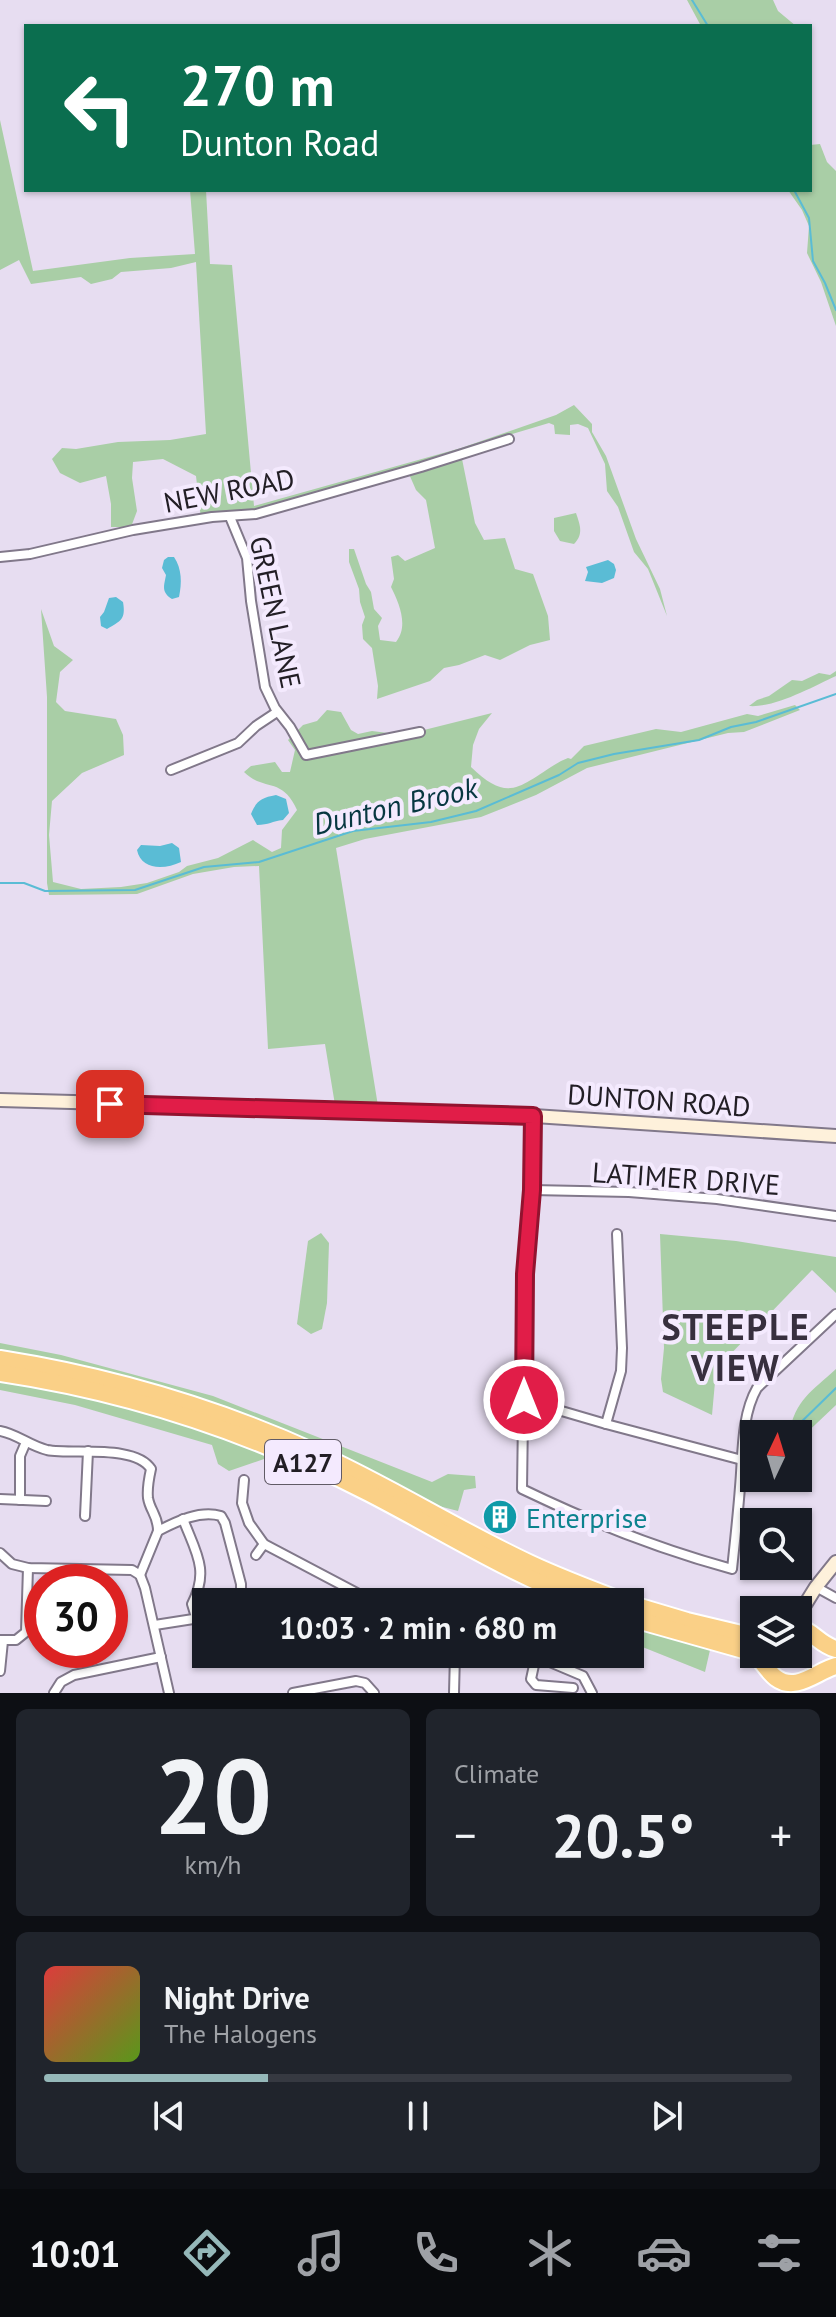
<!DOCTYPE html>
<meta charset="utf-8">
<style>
body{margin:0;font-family:"PT Sans",sans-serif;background:#20242c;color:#f1f3f6;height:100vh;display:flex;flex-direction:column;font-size:30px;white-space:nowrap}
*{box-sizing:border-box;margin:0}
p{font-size:26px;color:#9ea1a6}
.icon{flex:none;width:44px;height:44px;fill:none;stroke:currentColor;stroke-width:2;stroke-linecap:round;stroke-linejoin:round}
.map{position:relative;height:1693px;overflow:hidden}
.sheet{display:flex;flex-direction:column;gap:16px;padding:16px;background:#0d0f14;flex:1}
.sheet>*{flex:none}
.banner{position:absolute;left:24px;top:24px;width:788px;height:168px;border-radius:0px;box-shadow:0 2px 6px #0004;background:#0b6e4f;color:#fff;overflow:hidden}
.needle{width:52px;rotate:4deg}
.tools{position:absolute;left:740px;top:1420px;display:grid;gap:16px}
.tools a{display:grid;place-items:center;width:72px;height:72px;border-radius:0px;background:#171b24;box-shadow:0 2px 6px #0004;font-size:40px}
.speed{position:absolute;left:24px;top:1564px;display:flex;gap:16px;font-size:40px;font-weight:700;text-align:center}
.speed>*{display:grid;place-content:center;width:104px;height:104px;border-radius:50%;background:#171b24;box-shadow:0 2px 6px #0004;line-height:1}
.speed .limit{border:12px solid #d22;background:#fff;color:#111}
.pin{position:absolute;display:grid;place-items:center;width:68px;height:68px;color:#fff;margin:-34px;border-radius:16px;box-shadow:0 4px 12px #0006}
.me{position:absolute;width:88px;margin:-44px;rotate:0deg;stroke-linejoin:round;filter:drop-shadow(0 0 6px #0008)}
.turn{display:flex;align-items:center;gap:28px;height:168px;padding:0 24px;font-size:36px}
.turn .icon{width:104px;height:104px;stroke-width:2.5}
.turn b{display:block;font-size:56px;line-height:68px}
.big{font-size:60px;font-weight:700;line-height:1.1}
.sheet .widget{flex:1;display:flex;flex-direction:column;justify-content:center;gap:12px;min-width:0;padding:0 28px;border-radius:12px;background:#20242c}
.sheet .dial{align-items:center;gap:0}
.dial b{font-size:104px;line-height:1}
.song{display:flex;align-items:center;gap:24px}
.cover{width:96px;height:96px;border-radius:12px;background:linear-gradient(135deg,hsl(0 70% 55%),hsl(90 70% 35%))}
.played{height:8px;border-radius:4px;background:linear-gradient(90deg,#95b8b9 30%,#363941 30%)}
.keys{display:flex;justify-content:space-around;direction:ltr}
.heat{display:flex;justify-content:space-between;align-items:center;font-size:44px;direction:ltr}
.sheet .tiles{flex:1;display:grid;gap:16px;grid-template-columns:1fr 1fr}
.widget:last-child{grid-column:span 2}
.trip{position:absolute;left:192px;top:1588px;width:452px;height:80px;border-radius:0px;background:#171b24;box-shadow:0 2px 6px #0004;font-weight:700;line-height:80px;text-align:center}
.dock{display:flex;height:128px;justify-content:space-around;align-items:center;background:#090b0e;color:#9ea1a6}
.dock .icon{width:56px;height:56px}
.dock .on{color:#95b8b9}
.dock b{font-size:36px;color:#f1f3f6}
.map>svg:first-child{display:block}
</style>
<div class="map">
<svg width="836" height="1693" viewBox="0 0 836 1693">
<rect width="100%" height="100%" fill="#e7ddf1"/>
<g fill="#a9cea6">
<polygon points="687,0 773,0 778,11 796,26 701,26"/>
<path d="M0,120L33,271L130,258L195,254L190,190H206L210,264L232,265L254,506L461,448L556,415L574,405L592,424V432L606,456L636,539L660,589L667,616L648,569L634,552L618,507L607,491L605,464L588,428L578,424L570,425V435L555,434L554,425L549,423L489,441L461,454L475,523L484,540L505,538L515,569L533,574L548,616L550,640L530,645L500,660L485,655L459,665L444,668L430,681L377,699L378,686L372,648L363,639L362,625L365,617L360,602L359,589L349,562V549H354L366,584L371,592L374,609L382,618L378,626L380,640L396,642C409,626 399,603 391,587L394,579L391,557L398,555L405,561L435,548L426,500L416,490L409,474L256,514L201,519L196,476L163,459L133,462L132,478L137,511L131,527H111V504L106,476L80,483L60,473L52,459L62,448L76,449L118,442L170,440L206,434L196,262L171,268L121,272L112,279L91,284L81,277L31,284L19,260L0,270Z"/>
<polygon points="820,144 827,162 836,171 836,326 821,282 807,253 809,226 802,210 788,190 810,190 810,145"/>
<path d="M576,513C580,525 584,534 574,544L560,541L554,531V518Z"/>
<path d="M41,609L54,646L73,660L60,672L56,702L65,711L116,719L123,735L124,755L82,773L52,801L49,835L53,882L81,889L121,887L147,883L179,872L187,866L218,858L253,840L272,852L281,848L282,830L297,810C282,776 264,792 244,772L251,766L275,762L282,772H290L295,750L288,740L303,725L317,721L327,710L341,712L351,730L358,734L372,731L404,735L492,713L479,729L473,745L471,767C510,805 520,785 561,761L568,758L571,759L584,746L656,729L681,732L747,714L758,716L795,705L800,710L744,732L728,733L587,768L536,795L481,817L365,839L336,848L379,1112L336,1111L325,1044L268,1049L259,866L234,867L193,874L137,894L49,895L47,883V697Z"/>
<path d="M836,671V676C812,687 775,708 749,706L757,700L769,696L792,680L802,681L819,673L830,675Z"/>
<polygon points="321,1233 329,1243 327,1303 322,1329 311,1334 297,1324 308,1241"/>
<polygon points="660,1234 736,1241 836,1257 836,1293 812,1270 721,1364 715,1382 712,1415 663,1392 661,1379 664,1348"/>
<polygon points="0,1343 61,1355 213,1396 432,1482 448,1474 475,1476 476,1488 464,1490 458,1511 435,1505 296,1440 267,1458 229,1471 218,1464 212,1445 75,1405 0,1390"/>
<path d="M836,1369V1405L798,1441V1434H789C795,1400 812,1391 836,1369Z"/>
<polygon points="630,1627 710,1650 705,1672 630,1642"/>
</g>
<g fill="#5abcd5">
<path d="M168,557H174C182,569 182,583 179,597L172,599C161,592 164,586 166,575L162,568L164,560Z"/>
<polygon points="608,560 614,564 616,570 614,578 602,583 585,581 588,572 586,567"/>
<path d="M116,597L123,602C126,619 121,621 107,629L101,626L100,617L104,612L109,598Z"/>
<path d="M276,795L286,799L289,813L283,820C272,821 269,825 257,825L251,814C257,800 261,798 276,795Z"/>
<path d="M172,843L179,848L181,862C164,870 141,870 137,850L141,845L160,846Z"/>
</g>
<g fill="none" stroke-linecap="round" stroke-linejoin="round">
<g stroke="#5abcd5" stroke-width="2">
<polyline points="692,0 708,26"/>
<polyline points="794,190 809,218 813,261 825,283 836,310"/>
<polyline points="0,883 24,883 45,891 135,890 204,867 259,862 353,831 431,822 476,811 559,775 578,763 614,754 699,740 731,727 756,722 836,694"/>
<polyline points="793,1430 836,1388"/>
</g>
<g stroke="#81788a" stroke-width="12">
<g id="street">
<polyline points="230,517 247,558 251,601 265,687 275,708 290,727 306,755 420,732"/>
<polyline points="0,557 30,554 133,530 212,517 256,514 421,467 509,439"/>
<polyline points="171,770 238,743 256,726 277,712"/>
<path d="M533,1116L532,1190L525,1274L522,1489C590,1522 659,1549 732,1569C735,1541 738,1514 740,1487C743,1454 741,1416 757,1388L836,1314"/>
<polyline points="532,1190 629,1192 717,1199 836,1216"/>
<polyline points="524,1400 606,1424 742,1460"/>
<polyline points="606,1424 621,1371 622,1348 617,1234"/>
<path d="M0,1431C17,1434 30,1446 47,1450C73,1455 135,1444 151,1469C149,1478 147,1489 148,1498C150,1511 158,1515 158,1531"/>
<polyline points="244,1480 242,1503 249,1523 264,1544 374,1602"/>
<polyline points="0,1499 46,1501"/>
<polyline points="20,1500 20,1456 26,1442"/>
<polyline points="85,1516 88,1451"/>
<path d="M183,1519C195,1551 210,1570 192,1604L196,1617"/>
<polyline points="0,1553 12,1564 28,1568 132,1570 140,1575 145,1588 169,1693"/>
<polyline points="256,1555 264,1544"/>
<path d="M140,1575L158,1531C177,1521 200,1510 221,1516L225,1523L241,1584V1602"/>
<polyline points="816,1587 836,1598"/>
<polyline points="155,1625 206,1617"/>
<polyline points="0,1640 16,1640 26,1632 28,1568"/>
<polyline points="531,1654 583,1676 592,1693"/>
<polyline points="536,1656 531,1679 536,1685 573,1688"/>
<polyline points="0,1671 3,1641"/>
<polyline points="54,1693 61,1682 74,1675 161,1657"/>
<polyline points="293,1693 356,1681 365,1683 374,1693"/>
<polyline points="454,1693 455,1654"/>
</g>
</g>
<g stroke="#81788a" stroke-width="16">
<g id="secondary">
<polyline points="0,1100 503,1114 836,1136"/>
<polyline points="798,1616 816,1587 836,1562"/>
</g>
</g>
<g stroke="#fff" stroke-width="20">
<g id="highway">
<path d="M0,1359C108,1376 214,1407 314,1452C388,1485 456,1529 529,1563C561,1578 593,1590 625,1602"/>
<path d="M0,1373C128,1392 254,1434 369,1493C441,1530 510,1574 586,1602"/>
<polyline points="630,1604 687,1621 754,1637"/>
<polyline points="630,1618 754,1653"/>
<path d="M798,1627C813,1631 820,1645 836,1649"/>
<path d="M755,1654C762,1661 768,1672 776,1678C796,1693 817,1671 836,1666"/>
</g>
</g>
<use href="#street" stroke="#fff" stroke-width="8"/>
<use href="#secondary" stroke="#fef1db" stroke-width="12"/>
<use href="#highway" stroke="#fad087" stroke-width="16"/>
</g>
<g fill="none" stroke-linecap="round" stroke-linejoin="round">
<g stroke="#92132f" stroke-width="20">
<polyline id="route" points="110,1104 533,1116 532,1190 525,1274 524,1400"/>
</g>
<use href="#route" stroke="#e11d48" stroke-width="14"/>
</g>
<defs>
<g id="building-disc" transform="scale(1.8)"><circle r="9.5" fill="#0f9aa8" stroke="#f4eafe"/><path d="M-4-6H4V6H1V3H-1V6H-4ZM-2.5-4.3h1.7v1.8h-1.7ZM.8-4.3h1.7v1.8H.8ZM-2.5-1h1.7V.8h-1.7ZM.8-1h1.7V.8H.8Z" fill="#fff"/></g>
</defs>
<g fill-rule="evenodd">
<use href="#building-disc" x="500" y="1517"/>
</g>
<g text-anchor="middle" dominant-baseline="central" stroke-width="8" stroke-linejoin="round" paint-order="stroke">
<rect fill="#f4eafe" stroke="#615b66" stroke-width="2" x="265" y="1440" width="76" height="44" rx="6"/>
<g font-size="26" font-weight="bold" fill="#221e25">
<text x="303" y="1462">A127</text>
</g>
<g font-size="28" fill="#221e25" stroke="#f4eafe">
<text transform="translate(229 490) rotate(-11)">NEW ROAD</text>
<text transform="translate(276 612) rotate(78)">GREEN LANE</text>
<text transform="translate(659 1100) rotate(4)">DUNTON ROAD</text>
<text transform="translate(686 1178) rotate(4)">LATIMER DRIVE</text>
</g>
<g font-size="28" fill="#0d838f" stroke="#f4eafe" text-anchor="start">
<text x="526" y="1517">Enterprise</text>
</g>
<g font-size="30" font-style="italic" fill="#073741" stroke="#f4eafe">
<text transform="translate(395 805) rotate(-13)">Dunton Brook</text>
</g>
<g font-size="36" font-weight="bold" letter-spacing="2" fill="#372f3e" stroke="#f4eafe">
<text x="736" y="1326">STEEPLE<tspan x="736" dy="41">VIEW</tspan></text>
</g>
</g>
</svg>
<div class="tools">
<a><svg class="needle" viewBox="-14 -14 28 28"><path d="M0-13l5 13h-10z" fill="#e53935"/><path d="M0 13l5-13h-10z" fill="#9ea1a6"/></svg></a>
<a><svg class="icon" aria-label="search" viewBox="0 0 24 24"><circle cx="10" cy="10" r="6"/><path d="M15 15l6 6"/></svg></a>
<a><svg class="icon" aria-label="layers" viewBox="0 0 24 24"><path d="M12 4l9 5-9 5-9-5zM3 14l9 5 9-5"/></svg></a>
</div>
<div class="speed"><div class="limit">30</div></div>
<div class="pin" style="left:110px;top:1104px;background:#d93025"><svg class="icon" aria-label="arrive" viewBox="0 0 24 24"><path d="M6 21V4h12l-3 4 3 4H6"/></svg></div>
<svg class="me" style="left:524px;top:1400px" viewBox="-20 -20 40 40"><circle r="17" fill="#e11d48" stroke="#fff" stroke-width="3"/><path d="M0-11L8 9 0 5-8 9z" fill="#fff"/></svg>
<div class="trip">10:03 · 2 min · 680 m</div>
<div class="banner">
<div class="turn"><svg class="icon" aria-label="left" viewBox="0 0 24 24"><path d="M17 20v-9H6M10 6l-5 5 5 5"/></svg><div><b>270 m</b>Dunton Road</div></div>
</div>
</div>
<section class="sheet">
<div class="tiles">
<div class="widget dial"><b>20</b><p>km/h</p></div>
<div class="widget"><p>Climate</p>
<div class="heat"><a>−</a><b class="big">20.5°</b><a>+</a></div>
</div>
<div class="widget">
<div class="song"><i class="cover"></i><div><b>Night Drive</b><p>The Halogens</p></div></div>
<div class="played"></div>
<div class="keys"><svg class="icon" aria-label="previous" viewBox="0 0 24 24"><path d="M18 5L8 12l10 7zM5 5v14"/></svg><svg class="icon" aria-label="pause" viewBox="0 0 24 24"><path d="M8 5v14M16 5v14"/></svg><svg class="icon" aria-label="next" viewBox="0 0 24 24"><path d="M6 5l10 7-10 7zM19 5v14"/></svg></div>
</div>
</div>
</section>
<nav class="dock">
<b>10:01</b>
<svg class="icon on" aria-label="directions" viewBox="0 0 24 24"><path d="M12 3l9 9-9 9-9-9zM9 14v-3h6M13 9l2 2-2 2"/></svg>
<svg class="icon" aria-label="music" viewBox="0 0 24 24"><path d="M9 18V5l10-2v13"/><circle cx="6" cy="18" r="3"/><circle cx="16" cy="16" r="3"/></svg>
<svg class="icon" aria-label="phone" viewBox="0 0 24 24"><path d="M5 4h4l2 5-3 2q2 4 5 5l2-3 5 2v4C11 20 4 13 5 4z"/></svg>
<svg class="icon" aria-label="climate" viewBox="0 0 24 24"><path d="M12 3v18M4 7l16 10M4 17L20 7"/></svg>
<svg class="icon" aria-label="car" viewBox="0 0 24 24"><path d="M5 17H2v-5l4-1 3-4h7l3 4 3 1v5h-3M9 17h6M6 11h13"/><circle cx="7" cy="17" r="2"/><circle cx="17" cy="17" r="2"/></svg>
<svg class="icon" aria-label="filters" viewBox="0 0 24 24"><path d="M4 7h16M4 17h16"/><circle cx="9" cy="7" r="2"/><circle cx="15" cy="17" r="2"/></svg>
</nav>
